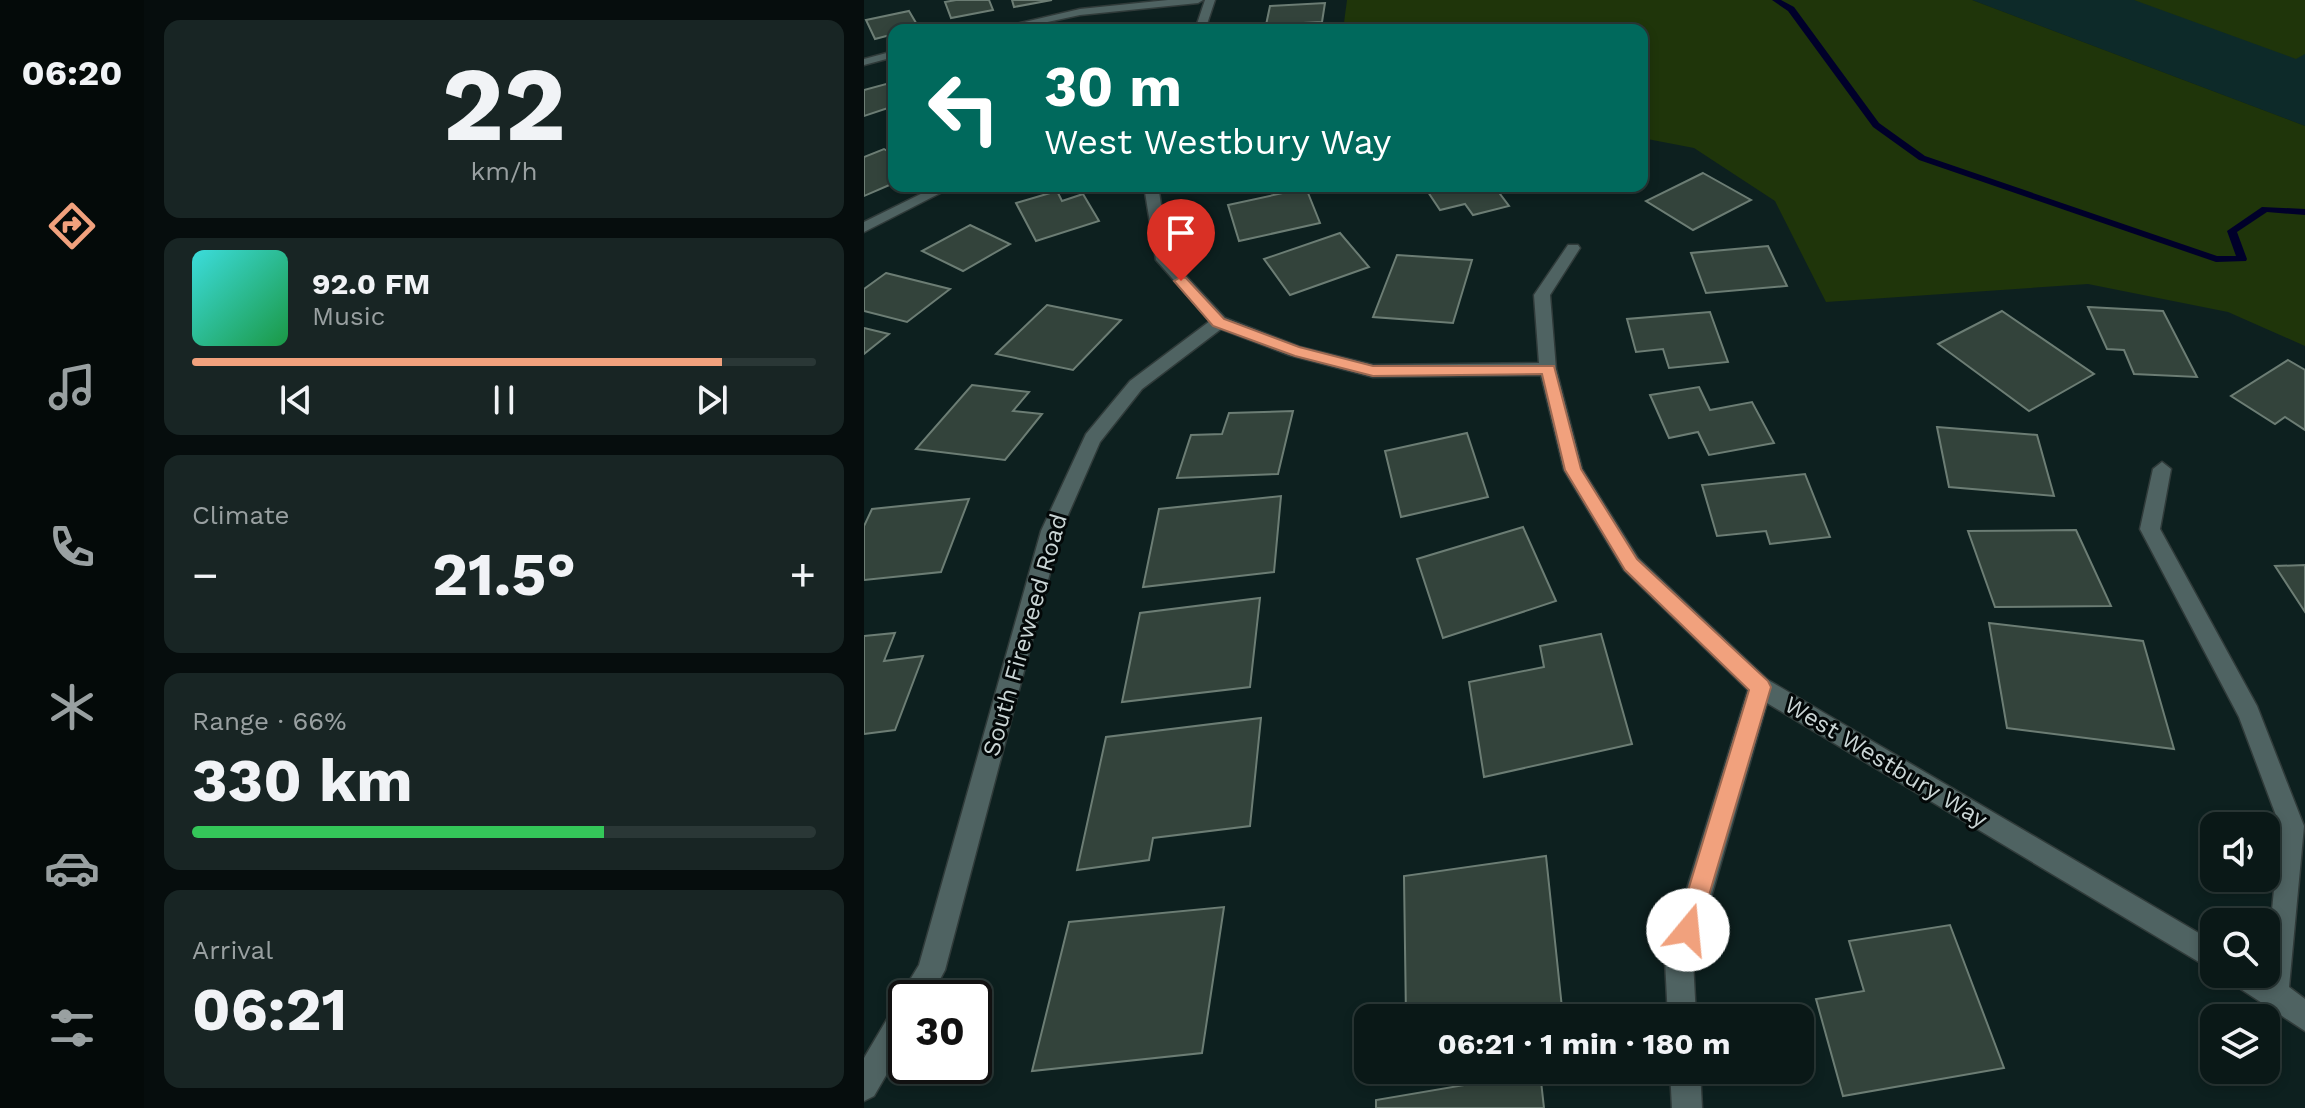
<!DOCTYPE html>
<meta charset="utf-8">
<style>
body{margin:0;font-family:"Work Sans",sans-serif;background:#182524;color:#f1f3f6;height:100vh;display:flex;flex-direction:column;font-size:30px;white-space:nowrap}
*{box-sizing:border-box;margin:0}
p{font-size:26px;color:#99a0a1}
.icon{flex:none;width:44px;height:44px;fill:none;stroke:currentColor;stroke-width:2;stroke-linecap:round;stroke-linejoin:round}
.map{position:relative;flex:1;overflow:hidden}
.sheet{display:flex;flex-direction:column;gap:20px;padding:20px;background:#060d0d;width:720px}
.sheet>*{flex:none}
.top-card{position:absolute;left:24px;top:24px;width:760px;height:168px;border-radius:16px;box-shadow:0 4px 12px #0003,0 0 0 2px #2a3736;background:#00695c;color:#fff;overflow:hidden}
.tools{position:absolute;left:1336px;top:812px;display:grid;gap:16px}
.tools a{display:grid;place-items:center;width:80px;height:80px;border-radius:16px;background:#0a1817;box-shadow:0 4px 12px #0003,0 0 0 2px #2a3736;font-size:40px}
.speed{position:absolute;left:24px;top:980px;display:flex;gap:16px;font-size:40px;font-weight:700;text-align:center}
.speed>*{display:grid;place-content:center;width:104px;height:104px;border-radius:50%;background:#0a1817;box-shadow:0 4px 12px #0003,0 0 0 2px #2a3736;line-height:1}
.speed .limit{border:4px solid #111;border-radius:12px;background:#fff;color:#111}
.pin{position:absolute;display:grid;place-items:center;width:68px;height:68px;color:#fff;margin:-82px -34px;border-radius:50% 50% 50% 0;rotate:-45deg;box-shadow:0 0 8px #0007}
.pin .icon{rotate:45deg}
.me{position:absolute;width:88px;margin:-44px;rotate:17deg;stroke-linejoin:round;filter:drop-shadow(0 0 6px #0008)}
.turn{display:flex;align-items:center;gap:28px;height:168px;padding:0 24px;font-size:36px}
.turn .icon{width:104px;height:104px;stroke-width:2.5}
.turn b{display:block;font-size:56px;line-height:68px}
.big{font-size:60px;font-weight:700;line-height:1.1}
.sheet .tile{flex:1;display:flex;flex-direction:column;justify-content:center;gap:12px;min-width:0;padding:0 28px;border-radius:16px;background:#182524}
.sheet .dial{align-items:center;gap:0}
.dial b{font-size:104px;line-height:1}
.song{display:flex;align-items:center;gap:24px}
.cover{width:96px;height:96px;border-radius:12px;background:linear-gradient(135deg,hsl(180 70% 55%),hsl(140 70% 35%))}
.played{height:8px;border-radius:4px;background:linear-gradient(90deg,#f1a17d 85%,#2a3736 85%)}
.keys{display:flex;justify-content:space-around;direction:ltr}
.heat{display:flex;justify-content:space-between;align-items:center;font-size:44px;direction:ltr}
.charge{height:12px;border-radius:6px;background:linear-gradient(90deg,#34c759 66%,#2a3736 0)}
.trip{position:absolute;left:490px;top:1004px;width:460px;height:80px;border-radius:16px;background:#0a1817;box-shadow:0 4px 12px #0003,0 0 0 2px #2a3736;font-weight:700;line-height:80px;text-align:center}
main{display:flex;flex:1;min-height:0}
.menu{display:flex;flex-direction:column;width:144px;justify-content:space-around;align-items:center;background:#040a09;color:#99a0a1}
.menu .icon{width:56px;height:56px}
.menu .active{color:#f1a17d}
.menu b{font-size:36px;color:#f1f3f6}
.map>svg:first-child{display:block}
</style>
<main>
<nav class="menu">
<b>06:20</b>
<svg class="icon active" aria-label="directions" viewBox="0 0 24 24"><path d="M12 3l9 9-9 9-9-9zM9 14v-3h6M13 9l2 2-2 2"/></svg>
<svg class="icon" aria-label="music" viewBox="0 0 24 24"><path d="M9 18V5l10-2v13"/><circle cx="6" cy="18" r="3"/><circle cx="16" cy="16" r="3"/></svg>
<svg class="icon" aria-label="phone" viewBox="0 0 24 24"><path d="M5 4h4l2 5-3 2q2 4 5 5l2-3 5 2v4C11 20 4 13 5 4z"/></svg>
<svg class="icon" aria-label="climate" viewBox="0 0 24 24"><path d="M12 3v18M4 7l16 10M4 17L20 7"/></svg>
<svg class="icon" aria-label="car" viewBox="0 0 24 24"><path d="M5 17H2v-5l4-1 3-4h7l3 4 3 1v5h-3M9 17h6M6 11h13"/><circle cx="7" cy="17" r="2"/><circle cx="17" cy="17" r="2"/></svg>
<svg class="icon" aria-label="filters" viewBox="0 0 24 24"><path d="M4 7h16M4 17h16"/><circle cx="9" cy="7" r="2"/><circle cx="15" cy="17" r="2"/></svg>
</nav>
<section class="sheet">
<div class="tile dial"><b>22</b><p>km/h</p></div>
<div class="tile">
<div class="song"><i class="cover"></i><div><b>92.0 FM</b><p>Music</p></div></div>
<div class="played"></div>
<div class="keys"><svg class="icon" aria-label="previous" viewBox="0 0 24 24"><path d="M18 5L8 12l10 7zM5 5v14"/></svg><svg class="icon" aria-label="pause" viewBox="0 0 24 24"><path d="M8 5v14M16 5v14"/></svg><svg class="icon" aria-label="next" viewBox="0 0 24 24"><path d="M6 5l10 7-10 7zM19 5v14"/></svg></div>
</div>
<div class="tile"><p>Climate</p>
<div class="heat"><a>−</a><b class="big">21.5°</b><a>+</a></div>
</div>
<div class="tile"><p>Range · 66%</p><b class="big">330 km</b><div class="charge"></div></div>
<div class="tile"><p>Arrival</p><b class="big">06:21</b></div>
</section>
<div class="map">
<svg width="1441" height="1108" viewBox="0 0 1441 1108">
<rect width="100%" height="100%" fill="#0d201f"/>
<polygon fill="#0d2a29" points="1108,0 1441,0 1441,126"/>
<g fill="#1f350a">
<polygon points="483,0 1108,0 1441,126 1441,346 1364,312 1224,284 962,302 911,201 830,148 778,138 778,30 479,30"/>
<polygon points="1270,0 1441,0 1441,54 1432,59"/>
</g>
<g fill="none" stroke-linecap="round" stroke-linejoin="round">
<polygon fill="#00002a" fill-rule="evenodd" points="908,0 917,0 930,7 1015,123 1061,156 1353,256 1372,256 1363,231 1398,207 1441,209 1441,215 1403,212 1373,232 1383,259 1382,261 1352,262 1055,160 1009,127 924,11"/>
</g>
<g fill="#33433b" stroke="#6c7d74" stroke-width="2">
<polygon points="92,0 125,0 129,10 87,18 81,2"/>
<polygon points="148,0 188,0 150,7"/>
<polygon points="461,3 458,22 402,25 406,6"/>
<polygon points="45,11 55,28 30,30 30,34 11,39 2,20"/>
<polygon points="22,84 30,91 30,106 0,116 0,90"/>
<polygon points="20,149 30,155 30,166 26,168 30,170 30,183 0,196 0,157"/>
<polygon points="839,173 887,200 829,230 782,201"/>
<polygon points="560,186 630,186 645,206 609,215 601,204 576,210"/>
<polygon points="442,188 456,223 375,241 364,205"/>
<polygon points="193,191 198,201 219,194 235,221 172,241 152,203"/>
<polygon points="106,225 146,244 99,271 58,251"/>
<polygon points="476,233 505,267 426,295 400,259"/>
<polygon points="904,246 923,286 842,293 827,253"/>
<polygon points="533,255 608,260 589,323 509,317"/>
<polygon points="22,273 86,289 43,322 0,311 0,289"/>
<polygon points="183,305 257,320 209,370 132,354"/>
<polygon points="1224,307 1299,311 1333,377 1270,374 1260,350 1243,349"/>
<polygon points="1138,311 1230,374 1165,411 1074,344"/>
<polygon points="846,312 864,362 805,368 799,349 772,352 763,319"/>
<polygon points="0,328 25,334 0,354"/>
<polygon points="1424,360 1441,370 1441,430 1421,417 1411,424 1367,396"/>
<polygon points="108,385 165,392 149,411 178,414 141,460 52,449"/>
<polygon points="835,387 846,410 888,402 910,443 845,455 834,432 805,438 786,395"/>
<polygon points="429,411 414,474 313,478 327,435 358,434 365,413"/>
<polygon points="1073,427 1173,435 1190,496 1085,487"/>
<polygon points="603,433 624,497 537,517 521,451"/>
<polygon points="941,474 966,537 906,544 902,531 853,536 838,485"/>
<polygon points="417,496 410,572 279,587 295,509"/>
<polygon points="105,499 77,572 0,580 0,526 8,509"/>
<polygon points="659,527 692,601 579,638 553,559"/>
<polygon points="1212,530 1247,606 1131,607 1104,531"/>
<polygon points="1441,565 1441,612 1411,566"/>
<polygon points="396,598 386,687 258,702 276,613"/>
<polygon points="1125,623 1279,641 1310,749 1143,728"/>
<polygon points="31,633 20,661 59,656 31,730 0,734 0,636"/>
<polygon points="737,634 768,744 620,777 605,682 680,667 676,646"/>
<polygon points="397,718 386,826 289,838 285,860 213,870 242,737"/>
<polygon points="682,856 698,1008 635,1018 542,1018 540,876"/>
<polygon points="360,907 338,1053 168,1071 205,922"/>
<polygon points="1086,925 1140,1068 979,1096 952,999 1000,991 985,941"/>
<polygon points="676,1072 680,1108 512,1108 512,1100"/>
</g>
<g fill="none" stroke-linecap="round" stroke-linejoin="round">
<g stroke="#303b3a" stroke-width="3">
<g id="street">
<polygon points="304,0 339,0 334,3 216,15 146,30 126,30 216,9"/>
<polygon points="341,0 351,0 341,30 331,30"/>
<polygon points="30,51 30,57 0,65 0,59"/>
<polygon points="73,186 90,186 0,232 0,222"/>
<polygon points="280,186 294,186 306,259 361,318 436,347 509,365 675,363 670,295 704,245 714,245 716,248 686,295 692,369 718,469 774,558 904,680 1350,942 1350,971 903,703 829,960 832,1018 804,1018 801,960 884,690 760,570 700,470 677,375 509,377 425,355 357,329 278,389 236,442 197,531 81,970 66,998 42,998 42,1041 10,1096 0,1101 0,1058 32,1004 38,1001 41,988 55,965 177,531 222,434 266,381 346,321 292,260"/>
<polygon points="1298,462 1307,469 1296,529 1393,706 1440,826 1425,987 1441,999 1441,1031 1369,984 1365,974 1402,974 1416,826 1375,717 1276,529 1289,469"/>
<polygon points="806,1070 836,1070 838,1108 808,1108"/>
</g>
</g>
<use href="#street" fill="#4f6362" fill-rule="evenodd"/>
</g>
<polygon fill="#f1a17d" stroke="#9d6951" stroke-width="2" points="317,277 322,278 360,319 435,347 509,366 690,366 717,469 773,559 904,681 907,687 832,939 824,942 815,939 812,930 885,690 761,570 701,470 678,374 509,376 431,356 349,326 310,281"/>
<g text-anchor="middle" dominant-baseline="central" stroke-width="6" stroke-linejoin="round" paint-order="stroke">
<g font-size="24" fill="#cad5d5" stroke="#030808">
<text transform="translate(161 635) rotate(-74)">South Fireweed Road</text>
<text transform="translate(1022 762) rotate(31)">West Westbury Way</text>
</g>
</g>
</svg>
<div class="tools">
<a><svg class="icon" aria-label="sound" viewBox="0 0 24 24"><path d="M4 9h4l5-4v14l-5-4H4zM17 9q2 3 0 6"/></svg></a>
<a><svg class="icon" aria-label="search" viewBox="0 0 24 24"><circle cx="10" cy="10" r="6"/><path d="M15 15l6 6"/></svg></a>
<a><svg class="icon" aria-label="layers" viewBox="0 0 24 24"><path d="M12 4l9 5-9 5-9-5zM3 14l9 5 9-5"/></svg></a>
</div>
<div class="speed"><div class="limit">30</div></div>
<div class="pin" style="left:317px;top:281px;background:#d93025"><svg class="icon" aria-label="arrive" viewBox="0 0 24 24"><path d="M6 21V4h12l-3 4 3 4H6"/></svg></div>
<svg class="me" style="left:824px;top:930px" viewBox="-20 -20 40 40"><circle r="19" fill="#fff"/><path d="M0-13L10 11 0 6-10 11z" fill="#f1a17d"/></svg>
<div class="trip">06:21 · 1 min · 180 m</div>
<div class="top-card">
<div class="turn"><svg class="icon" aria-label="left" viewBox="0 0 24 24"><path d="M17 20v-9H6M10 6l-5 5 5 5"/></svg><div><b>30 m</b>West Westbury Way</div></div>
</div>
</div>
</main>
